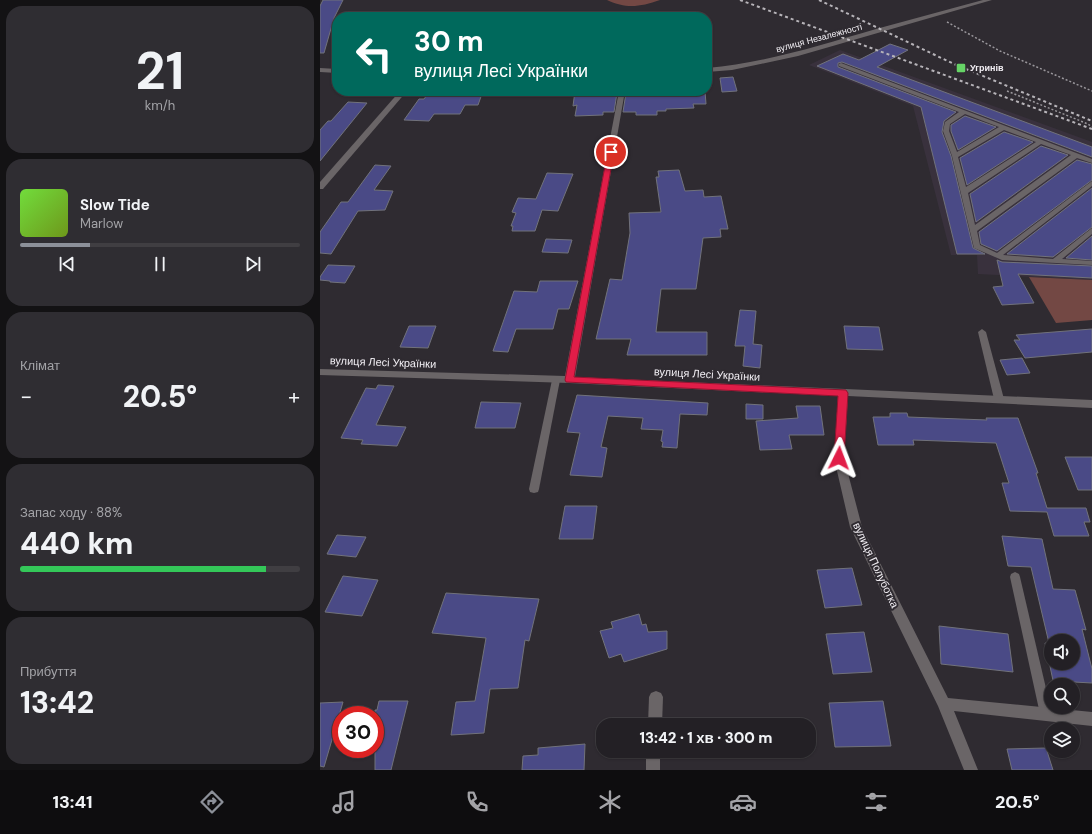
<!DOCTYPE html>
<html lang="uk">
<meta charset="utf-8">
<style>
body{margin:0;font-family:"DM Sans",sans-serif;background:#2f2d32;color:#f1f3f6;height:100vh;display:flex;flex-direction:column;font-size:15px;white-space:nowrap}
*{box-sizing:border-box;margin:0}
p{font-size:13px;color:#a3a3a7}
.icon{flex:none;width:22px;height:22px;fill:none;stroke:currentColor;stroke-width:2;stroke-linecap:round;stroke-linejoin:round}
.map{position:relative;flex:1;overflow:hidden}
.side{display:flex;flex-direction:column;gap:6px;padding:6px;background:#131214;width:320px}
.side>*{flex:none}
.guide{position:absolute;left:12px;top:12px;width:380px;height:84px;border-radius:16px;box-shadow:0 1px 3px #0004,0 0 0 1px #403e42;background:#00695c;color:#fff;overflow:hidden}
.controls{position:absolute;left:724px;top:634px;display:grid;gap:8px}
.controls a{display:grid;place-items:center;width:36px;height:36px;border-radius:50%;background:#232025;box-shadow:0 1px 3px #0004,0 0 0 1px #403e42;font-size:20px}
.speed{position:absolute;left:12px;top:706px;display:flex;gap:8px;font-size:20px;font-weight:700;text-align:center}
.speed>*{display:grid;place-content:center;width:52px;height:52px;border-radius:50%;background:#232025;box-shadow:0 1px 3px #0004,0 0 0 1px #403e42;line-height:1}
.speed .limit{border:6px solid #d22;background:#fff;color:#111}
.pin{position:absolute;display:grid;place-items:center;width:34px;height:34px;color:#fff;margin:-17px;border:2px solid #fff;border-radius:50%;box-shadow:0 1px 4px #0007}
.me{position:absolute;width:44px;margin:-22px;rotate:3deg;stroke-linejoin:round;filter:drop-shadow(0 0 3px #0008)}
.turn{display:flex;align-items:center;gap:14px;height:84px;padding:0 16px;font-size:18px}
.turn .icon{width:52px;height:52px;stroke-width:2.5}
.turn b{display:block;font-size:28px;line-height:34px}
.big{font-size:30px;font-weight:800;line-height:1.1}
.side .card{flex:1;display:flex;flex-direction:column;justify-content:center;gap:6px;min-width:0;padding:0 14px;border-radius:16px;background:#2f2d32}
.side .dial{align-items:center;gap:0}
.dial b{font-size:52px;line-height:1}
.song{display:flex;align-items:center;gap:12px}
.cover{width:48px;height:48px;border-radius:6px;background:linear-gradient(135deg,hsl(100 70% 55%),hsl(80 70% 35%))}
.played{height:4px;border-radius:2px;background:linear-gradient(90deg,#8c9099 25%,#403e42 25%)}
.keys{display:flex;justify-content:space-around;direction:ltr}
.heat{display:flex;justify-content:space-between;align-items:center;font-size:22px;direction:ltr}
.charge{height:6px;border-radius:3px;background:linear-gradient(90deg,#34c759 88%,#403e42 0)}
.trip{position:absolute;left:276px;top:718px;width:220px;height:40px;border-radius:16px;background:#232025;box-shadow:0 1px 3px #0004,0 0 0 1px #403e42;font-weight:800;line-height:40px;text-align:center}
.tab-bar{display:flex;height:64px;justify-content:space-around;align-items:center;background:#0e0d0f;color:#a3a3a7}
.tab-bar .icon{width:28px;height:28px}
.tab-bar .active{color:#8c9099}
.tab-bar b{font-size:18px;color:#f1f3f6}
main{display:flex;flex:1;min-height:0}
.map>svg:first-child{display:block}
</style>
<main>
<section class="side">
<div class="card dial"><b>21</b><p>km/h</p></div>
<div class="card">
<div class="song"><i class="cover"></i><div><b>Slow Tide</b><p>Marlow</p></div></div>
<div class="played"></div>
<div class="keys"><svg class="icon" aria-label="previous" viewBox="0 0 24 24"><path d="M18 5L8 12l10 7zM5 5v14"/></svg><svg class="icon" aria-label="pause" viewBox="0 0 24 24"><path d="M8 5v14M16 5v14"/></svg><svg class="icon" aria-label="next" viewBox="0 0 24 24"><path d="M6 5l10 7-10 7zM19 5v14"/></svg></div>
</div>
<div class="card"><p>Клімат</p>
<div class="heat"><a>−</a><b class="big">20.5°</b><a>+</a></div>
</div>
<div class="card"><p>Запас ходу · 88%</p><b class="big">440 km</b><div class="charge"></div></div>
<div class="card"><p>Прибуття</p><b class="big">13:42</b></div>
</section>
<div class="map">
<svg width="772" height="770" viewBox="0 0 772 770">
<rect width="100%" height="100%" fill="#2f2b31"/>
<polygon fill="#39313d" points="520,50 772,142 772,280 658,274 657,255 631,255 593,106 489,65"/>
<g fill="#734844">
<path d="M287,0H340C320,7 306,9 287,0Z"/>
<polygon points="709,277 772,280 772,320 736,323"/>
</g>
<g fill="#4a4a86" stroke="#71727b" fill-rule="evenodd">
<polygon points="3,0 23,0 14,18 4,53 0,53 0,6"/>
<polygon points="570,44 588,50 557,67 772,147 772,157 522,62 518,63 518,67 636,112 624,121 622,132 631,156 653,248 665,254 637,254 601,107 497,66 523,54 539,60"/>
<polygon points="413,77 417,91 402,92 400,78"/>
<polygon points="110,91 163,91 158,105 145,105 140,114 114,114 109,121 84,120 99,99 104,99"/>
<polygon points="255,91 278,91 277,95 297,93 294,112 283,112 283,115 255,116 257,105 253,106"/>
<polygon points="322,91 385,91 386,104 373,104 374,108 346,109 346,111 337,111 337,115 316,115 316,112 303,112 306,93"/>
<polygon points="28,102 47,103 0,161 0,130 8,121 11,121"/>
<polygon points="645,116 676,127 638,150 631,131 631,125"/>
<polygon points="684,132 713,142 647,185 640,158"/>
<polygon points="721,146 748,155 656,222 650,194"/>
<polygon points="757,160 772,164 772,180 677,251 661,244 659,232"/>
<polygon points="55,165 71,166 54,190 73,191 65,210 38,211 11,254 0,253 0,232 21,202 28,202"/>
<polygon points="359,170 365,191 383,190 384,197 401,196 408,229 400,229 401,237 383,238 376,289 341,289 336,332 387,332 387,355 307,355 311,339 276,339 290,279 302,280 310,233 309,213 341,212 336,177 339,177 338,171"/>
<polygon points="227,173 253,174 238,211 222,210 215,231 192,231 193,226 191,226 196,213 192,212 198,198 216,199"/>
<polygon points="772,188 772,227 733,257 687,254"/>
<polygon points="772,236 772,260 746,258"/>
<polygon points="226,239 252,240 248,253 222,252"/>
<polygon points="677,260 682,262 772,266 772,278 698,274 714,303 682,305 673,287 683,286"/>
<polygon points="8,265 35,266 25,283 10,282 10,281 0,280 0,277"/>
<polygon points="220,281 258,281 249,309 238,309 233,329 196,329 188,352 173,351 194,291 217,292"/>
<polygon points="420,310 436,311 433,344 442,345 440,368 423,366 425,346 415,346"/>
<polygon points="89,326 116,326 108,348 80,347"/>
<polygon points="524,326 559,327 563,350 527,349"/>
<polygon points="772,329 772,352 705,358 694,340 700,340 696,335"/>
<polygon points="702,358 710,373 687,375 680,360"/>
<polygon points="58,385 74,386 56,425 86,427 77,446 41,444 43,440 21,438 46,388 56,389"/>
<polygon points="257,395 388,403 387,415 360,414 357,448 342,447 343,442 341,441 343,430 321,429 323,418 288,416 281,447 287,448 282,477 250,475 260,433 247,432"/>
<polygon points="161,402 201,403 195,428 155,428"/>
<polygon points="426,404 443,405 443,419 426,419"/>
<polygon points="476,406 500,406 504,435 469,435 472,449 440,450 436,421 478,418"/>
<polygon points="570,413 587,413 588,417 667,420 666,418 698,418 718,473 716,473 727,508 766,508 770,522 764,522 769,536 734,536 727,512 690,511 682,483 689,483 676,443 593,440 594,445 558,445 553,417 570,417"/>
<polygon points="745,457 772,457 772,490 758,490"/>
<polygon points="245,506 277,506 273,539 239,539"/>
<polygon points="17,535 46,537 36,557 7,554"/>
<path d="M682,536L722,539L733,589L755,590L766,630L762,629L772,669V683L754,682L755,685H734L725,643H729L711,567L688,566ZM731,641H753V663H731Z"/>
<polygon points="532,568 542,605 505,608 497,570"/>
<polygon points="23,576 58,580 42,616 5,612"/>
<polygon points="126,593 219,599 209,641 205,640 198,688 170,689 164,733 131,735 136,702 155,701 166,638 112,633"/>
<polygon points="319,614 322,625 326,624 328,632 347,631 347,649 304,662 301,654 289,658 280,631 293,628 291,622"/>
<polygon points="619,626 688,634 693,672 621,664"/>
<polygon points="544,632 552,672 513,674 506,634"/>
<polygon points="59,701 88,701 71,770 55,770 55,710 57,710"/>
<polygon points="563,701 571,746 515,747 509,703"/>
<polygon points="23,702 4,767 0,766 0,703"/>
<polygon points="265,744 264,770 202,770 203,756 218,755 218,748"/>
<polygon points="726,748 733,770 692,770 687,749"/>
</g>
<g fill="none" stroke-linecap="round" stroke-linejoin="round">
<g stroke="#9a979c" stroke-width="1.5" stroke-dasharray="2 2" stroke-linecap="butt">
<polyline points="627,22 680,51 772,91"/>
<polyline points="687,91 768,124 772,127"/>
</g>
<g fill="#6a6567" fill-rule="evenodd">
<path d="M521,63L772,159V163L757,158L657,231L660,245L677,253L772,181V186L683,255L733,259L772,228V234L742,259L772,261V265L682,260L654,248L632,156L623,131L625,122L639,112L519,66V64ZM645,114L679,127L637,152L629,131L630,124ZM684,130L716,142L646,187L638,157ZM721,144L751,155L655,225L648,193Z"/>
<polygon points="662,329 666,332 684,399 679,402 674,399 658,332"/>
<polygon points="236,377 240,380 219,489 218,492 214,493 210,492 209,489 232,380"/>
<polygon points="695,572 699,574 700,577 732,714 730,718 726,720 722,718 720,714 690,577 691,574"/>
</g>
<g fill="#6a6567" fill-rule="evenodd">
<polygon points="80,91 87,91 3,189 0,189 0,182"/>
<polygon points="299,91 305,91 255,377 772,400 772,408 528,396 524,458 542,527 628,698 772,712 772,726 634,711 658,770 644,770 618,706 530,527 514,458 518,396 249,383 0,375 0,369 245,376"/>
<polygon points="336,691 341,693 343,697 342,725 328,725 329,697 331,693"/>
<rect x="326" y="751" width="14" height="19"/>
</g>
<g fill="#6a6567" fill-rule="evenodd">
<path d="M663,0H672L478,56L412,70L387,72V68C446,63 500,45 556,29C592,19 627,10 663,0Z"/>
<polygon points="0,68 17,69 17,73 0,72"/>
</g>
<g stroke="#b7b4b9" stroke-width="2" stroke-dasharray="3 3" stroke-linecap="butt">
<polyline points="420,0 772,129"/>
<polyline points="499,0 634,64 772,121"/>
</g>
</g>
<polygon fill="#e11d48" stroke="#92132f" points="288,150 294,152 254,377 526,390 528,393 524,458 522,461 515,461 514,458 518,396 246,382 245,380"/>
<rect fill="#66d466" stroke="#2f2b31" stroke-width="1.5" x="636" y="63" width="10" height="10" rx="2"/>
<g text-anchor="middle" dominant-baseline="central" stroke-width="4" stroke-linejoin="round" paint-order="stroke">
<g font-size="9" fill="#f2eff4" stroke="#2f2b31">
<text transform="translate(499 38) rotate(-15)">вулиця Незалежності</text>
</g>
<g font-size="9" font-weight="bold" fill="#f2eff4" stroke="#2f2b31" text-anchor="start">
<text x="650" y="68">Угринів</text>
</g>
<g font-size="11" fill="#f2eff4" stroke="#2f2b31">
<text transform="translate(63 362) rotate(2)">вулиця Лесі Українки</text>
<text transform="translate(387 374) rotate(3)">вулиця Лесі Українки</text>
<text transform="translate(556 565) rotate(65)">вулиця Полуботка</text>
</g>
</g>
</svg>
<div class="controls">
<a><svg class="icon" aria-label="sound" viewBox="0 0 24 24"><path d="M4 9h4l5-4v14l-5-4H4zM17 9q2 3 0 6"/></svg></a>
<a><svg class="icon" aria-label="search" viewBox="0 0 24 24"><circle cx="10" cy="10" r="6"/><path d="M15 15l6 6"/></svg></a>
<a><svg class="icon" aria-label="layers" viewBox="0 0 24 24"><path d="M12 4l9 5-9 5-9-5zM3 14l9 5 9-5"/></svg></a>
</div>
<div class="speed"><div class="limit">30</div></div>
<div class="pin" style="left:291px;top:152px;background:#d93025"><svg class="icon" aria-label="arrive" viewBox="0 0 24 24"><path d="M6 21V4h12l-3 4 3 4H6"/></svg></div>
<svg class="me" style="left:519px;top:458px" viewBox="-20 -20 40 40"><path d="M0-17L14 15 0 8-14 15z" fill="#e11d48" stroke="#fff" stroke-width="4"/></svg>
<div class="trip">13:42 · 1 хв · 300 m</div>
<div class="guide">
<div class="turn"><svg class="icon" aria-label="left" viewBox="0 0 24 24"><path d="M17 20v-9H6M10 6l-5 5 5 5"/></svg><div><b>30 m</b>вулиця Лесі Українки</div></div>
</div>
</div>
</main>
<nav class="tab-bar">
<b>13:41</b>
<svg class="icon active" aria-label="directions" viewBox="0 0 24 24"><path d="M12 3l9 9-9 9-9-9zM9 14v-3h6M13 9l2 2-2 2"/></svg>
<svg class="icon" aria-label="music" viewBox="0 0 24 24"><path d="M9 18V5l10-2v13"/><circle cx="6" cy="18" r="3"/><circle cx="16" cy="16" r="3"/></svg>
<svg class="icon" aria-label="phone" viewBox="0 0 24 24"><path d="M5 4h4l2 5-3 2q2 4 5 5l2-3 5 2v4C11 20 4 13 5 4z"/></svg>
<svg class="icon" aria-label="climate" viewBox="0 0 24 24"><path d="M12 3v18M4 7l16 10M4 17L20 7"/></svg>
<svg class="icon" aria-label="car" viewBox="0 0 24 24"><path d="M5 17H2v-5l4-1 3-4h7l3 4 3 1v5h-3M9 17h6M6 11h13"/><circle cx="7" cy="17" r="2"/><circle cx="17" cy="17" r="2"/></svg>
<svg class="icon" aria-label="filters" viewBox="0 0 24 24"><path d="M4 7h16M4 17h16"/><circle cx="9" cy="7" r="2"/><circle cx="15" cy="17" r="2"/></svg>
<b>20.5°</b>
</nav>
